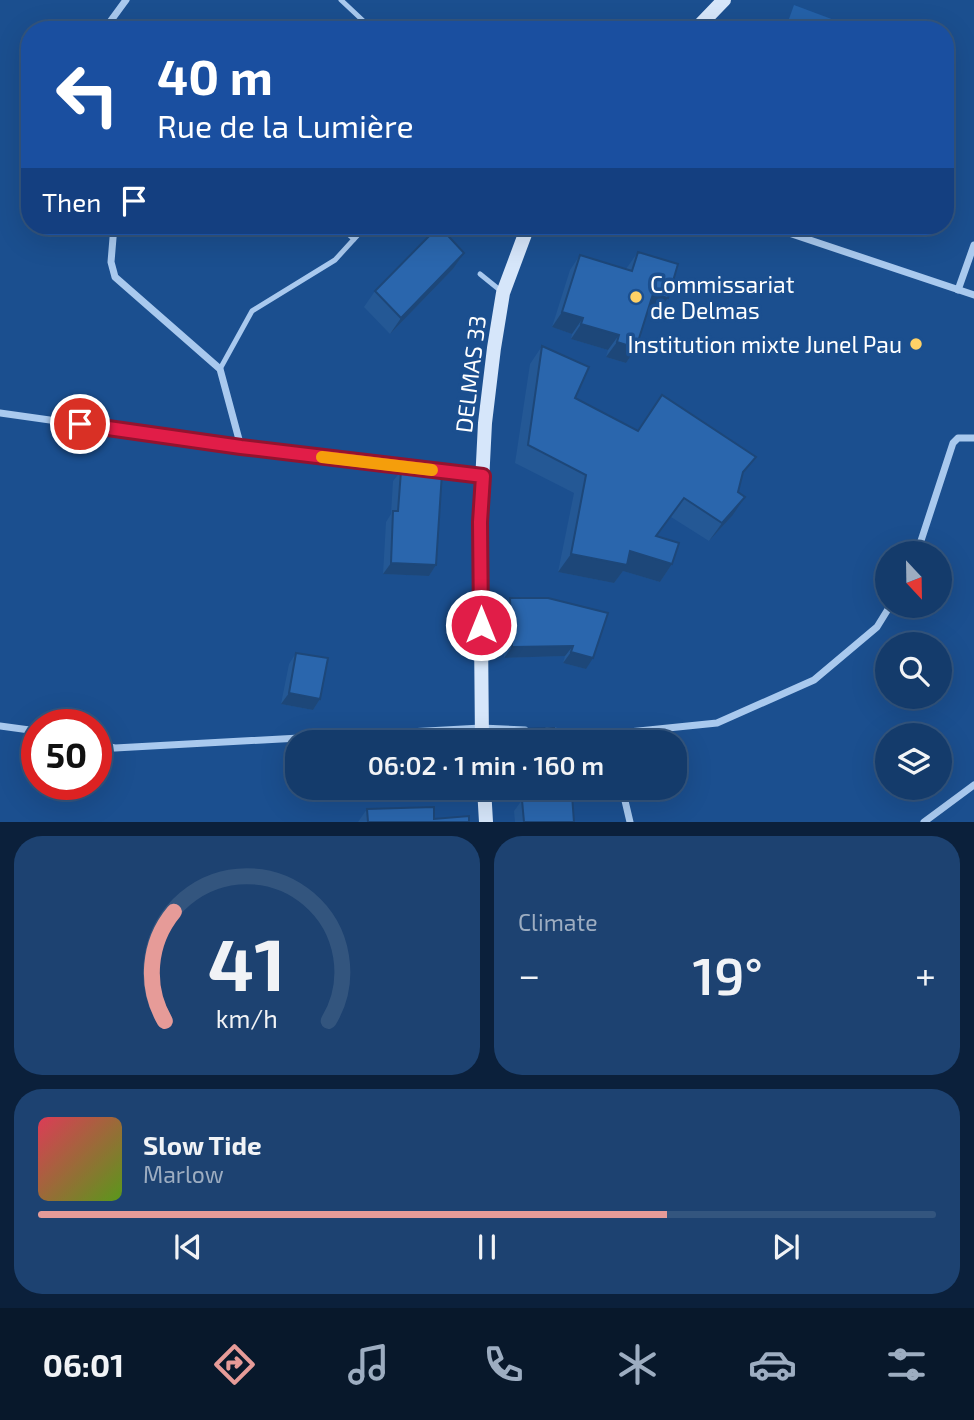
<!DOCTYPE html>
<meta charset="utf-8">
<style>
body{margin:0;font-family:"Exo 2",sans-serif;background:#1d4271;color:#f1f3f6;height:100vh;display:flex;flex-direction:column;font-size:26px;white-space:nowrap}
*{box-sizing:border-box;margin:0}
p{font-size:23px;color:#9dadc1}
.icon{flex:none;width:38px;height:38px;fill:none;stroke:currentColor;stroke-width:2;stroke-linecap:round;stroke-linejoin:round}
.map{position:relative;height:822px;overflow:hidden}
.panel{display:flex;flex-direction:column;gap:14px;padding:14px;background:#0b203b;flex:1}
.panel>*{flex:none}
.guide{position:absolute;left:21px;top:21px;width:933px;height:214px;border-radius:28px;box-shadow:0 7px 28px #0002,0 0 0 2px #33557e;background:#1a4fa0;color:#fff;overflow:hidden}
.needle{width:46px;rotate:158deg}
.buttons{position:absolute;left:875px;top:541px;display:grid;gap:14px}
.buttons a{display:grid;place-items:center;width:77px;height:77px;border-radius:50%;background:#143b6b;box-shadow:0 7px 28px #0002,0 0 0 2px #33557e;font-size:35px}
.speed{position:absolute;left:21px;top:709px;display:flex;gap:14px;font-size:35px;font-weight:700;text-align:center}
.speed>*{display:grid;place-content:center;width:91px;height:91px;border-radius:50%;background:#143b6b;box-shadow:0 7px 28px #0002,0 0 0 2px #33557e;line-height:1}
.speed .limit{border:10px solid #d22;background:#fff;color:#111}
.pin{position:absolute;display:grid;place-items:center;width:60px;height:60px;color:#fff;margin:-30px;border:4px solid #fff;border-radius:50%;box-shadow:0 2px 7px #0007}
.me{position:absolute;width:77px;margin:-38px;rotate:0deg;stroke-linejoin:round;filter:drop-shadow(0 0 5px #0008)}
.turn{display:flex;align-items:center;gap:24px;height:147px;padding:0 21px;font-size:32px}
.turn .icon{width:91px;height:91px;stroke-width:2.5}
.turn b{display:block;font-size:49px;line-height:60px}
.then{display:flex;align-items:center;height:66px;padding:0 21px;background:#0003;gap:14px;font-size:26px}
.big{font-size:52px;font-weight:600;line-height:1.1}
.panel .tile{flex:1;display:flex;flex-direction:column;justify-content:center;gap:10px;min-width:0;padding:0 24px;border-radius:28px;background:#1d4271}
.panel .dial{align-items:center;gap:0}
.dial svg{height:182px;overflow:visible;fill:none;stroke:#33557e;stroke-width:7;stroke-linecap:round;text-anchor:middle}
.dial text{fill:#f1f3f6;stroke:none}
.song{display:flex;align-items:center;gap:21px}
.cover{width:84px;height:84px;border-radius:10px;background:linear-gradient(135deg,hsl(350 70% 55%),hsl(90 70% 35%))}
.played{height:7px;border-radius:4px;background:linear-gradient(90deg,#e69b98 70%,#33557e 70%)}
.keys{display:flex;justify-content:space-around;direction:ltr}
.heat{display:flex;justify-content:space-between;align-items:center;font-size:38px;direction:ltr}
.panel .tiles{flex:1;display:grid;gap:14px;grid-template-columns:1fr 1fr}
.tile:last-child{grid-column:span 2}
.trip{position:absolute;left:285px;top:730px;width:402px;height:70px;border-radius:28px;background:#143b6b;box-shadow:0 7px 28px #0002,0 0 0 2px #33557e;font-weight:600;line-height:70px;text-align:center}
.tabs{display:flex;height:112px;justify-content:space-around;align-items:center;background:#08182b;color:#9dadc1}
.tabs .icon{width:49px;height:49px}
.tabs .selected{color:#e69b98}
.tabs b{font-size:32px;color:#f1f3f6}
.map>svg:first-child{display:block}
</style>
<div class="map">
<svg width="974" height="822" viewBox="0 0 974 822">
<rect width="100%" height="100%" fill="#1b4f8f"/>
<polygon fill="#2461a8" points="794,5 861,30 785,30"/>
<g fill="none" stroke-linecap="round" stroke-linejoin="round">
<g stroke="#a9c9ee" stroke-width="5">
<polyline points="341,0 373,30"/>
<polyline points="339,226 354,239"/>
<polyline points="637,234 641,226"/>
<polyline points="480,274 501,291"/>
<polyline points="220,369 252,311 335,260 366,226"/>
</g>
<g stroke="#a9c9ee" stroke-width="7">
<polyline points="104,30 126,0"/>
<polyline points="114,226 111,262 115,277 220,369 241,447"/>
<polyline points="768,226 974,295"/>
<polyline points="958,290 974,245"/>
<polyline points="0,413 241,447 482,476"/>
<polyline points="917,553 953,443 958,438 974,438"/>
<polyline points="0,726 37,731"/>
<polyline points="547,731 609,734 717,723 814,680 877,627 890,606"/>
<polyline points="96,744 115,748 481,728 525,730"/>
<polyline points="622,788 630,822"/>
<polyline points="924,822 974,785"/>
</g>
<g stroke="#d6e6fa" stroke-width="14">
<polyline points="695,30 724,0"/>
<polyline points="482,742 480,522 485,423 494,348 503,293 528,226"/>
<polyline points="484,788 486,822"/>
</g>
</g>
<g fill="#245895">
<polygon points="638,252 668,298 657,313 648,310 636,348 626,363 606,357 608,350 571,339 572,334 552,327 570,270 580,255 626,269"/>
<polygon points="464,253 453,269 390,334 364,307 375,291"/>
<polygon points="542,346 575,398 637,431 742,477 732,516 709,541 671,517 656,536 672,564 660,582 623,571 614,583 558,572 574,493 515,463 530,364"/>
<polygon points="401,471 436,565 429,576 383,574 386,522 391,514 393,481"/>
<polygon points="510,598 548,598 586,669 563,663 565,656 504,658 503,608"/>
<polygon points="296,653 320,699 313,710 281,704 289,664"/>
<polygon points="515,729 554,742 508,742 508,740"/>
<polygon points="522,800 574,822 515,822 514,811"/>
<polygon points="367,809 434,819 469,822 358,822"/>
</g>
<g fill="#1d4779">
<polygon points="464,253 453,269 390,334 401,318"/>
<polygon points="653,294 668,298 657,313 643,309"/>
<polygon points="562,312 583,318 572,334 552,327"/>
<polygon points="581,324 619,335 608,350 571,339"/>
<polygon points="617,342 636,348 626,363 606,357"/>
<polygon points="745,497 732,516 709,541 722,523"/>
<polygon points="630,551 672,564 660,582 623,571 614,583 558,572 571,554"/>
<polygon points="391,563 436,565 429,576 383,574"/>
<polygon points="573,646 565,656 504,658 512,647"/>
<polygon points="571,652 593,658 586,669 563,663"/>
<polygon points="289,693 320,699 313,710 281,704"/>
</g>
<g fill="#2a66ad" stroke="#1d4779" stroke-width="2">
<polygon points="439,226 464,253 401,318 375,291"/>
<polygon points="638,252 678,264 668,298 653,294 636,348 617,342 619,335 581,324 583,318 562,312 580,255 632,271"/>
<polygon points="542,346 589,367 575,398 638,431 662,395 756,457 743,472 738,492 745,497 722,523 684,498 656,536 679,543 672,564 630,551 627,565 571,554 586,475 528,445"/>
<polygon points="401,471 442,473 436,565 391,563 393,511 398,511"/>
<polygon points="510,598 548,598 608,613 593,658 571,652 573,646 512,647"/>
<polygon points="296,653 328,658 320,699 289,693"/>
<polygon points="554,728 554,742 516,742 515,729"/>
<polygon points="572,795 574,822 524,822 522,800"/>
<polygon points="434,807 434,819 469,816 469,822 368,822 367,809"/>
</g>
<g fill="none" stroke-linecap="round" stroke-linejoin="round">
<g stroke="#92132f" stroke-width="18">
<polyline id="route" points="80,424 241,447 483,476 480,522 481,625"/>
</g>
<use href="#route" stroke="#e11d48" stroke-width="12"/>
<polyline stroke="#f59e0b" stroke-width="12" points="322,457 432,470"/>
</g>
<g fill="#ffd166" stroke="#1b4f8f" stroke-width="2.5">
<circle cx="636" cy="297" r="7"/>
<circle cx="916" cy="344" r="7"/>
</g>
<g text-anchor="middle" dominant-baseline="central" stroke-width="7" stroke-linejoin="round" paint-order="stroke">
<g font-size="23" fill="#fff" stroke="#1b4f8f" text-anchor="start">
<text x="650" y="284">Commissariat<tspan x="650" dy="26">de Delmas</tspan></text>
<text x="902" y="344" text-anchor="end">Institution mixte Junel Pau</text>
</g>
<g font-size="23" fill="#fff" stroke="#1b4f8f">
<text transform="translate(470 374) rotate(-83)">DELMAS 33</text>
</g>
</g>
</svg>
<div class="buttons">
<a><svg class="needle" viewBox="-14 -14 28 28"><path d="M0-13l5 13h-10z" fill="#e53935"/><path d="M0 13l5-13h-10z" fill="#9dadc1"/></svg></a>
<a><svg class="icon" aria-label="search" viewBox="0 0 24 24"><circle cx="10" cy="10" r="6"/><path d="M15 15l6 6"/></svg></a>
<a><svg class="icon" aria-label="layers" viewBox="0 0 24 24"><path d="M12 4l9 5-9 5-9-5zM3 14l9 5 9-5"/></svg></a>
</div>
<div class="speed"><div class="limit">50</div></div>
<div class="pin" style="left:80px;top:424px;background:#d93025"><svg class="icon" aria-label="arrive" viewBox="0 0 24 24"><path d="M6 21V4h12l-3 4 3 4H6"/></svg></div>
<svg class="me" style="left:481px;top:625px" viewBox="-20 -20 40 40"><circle r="17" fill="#e11d48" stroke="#fff" stroke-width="3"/><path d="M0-11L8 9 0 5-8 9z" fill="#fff"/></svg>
<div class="trip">06:02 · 1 min · 160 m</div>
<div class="guide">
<div class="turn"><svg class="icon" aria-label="left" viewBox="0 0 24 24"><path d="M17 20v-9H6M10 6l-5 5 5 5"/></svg><div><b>40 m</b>Rue de la Lumière</div></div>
<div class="then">Then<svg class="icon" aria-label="arrive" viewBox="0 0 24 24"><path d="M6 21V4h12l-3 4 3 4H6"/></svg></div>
</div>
</div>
<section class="panel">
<div class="tiles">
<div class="tile dial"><svg viewBox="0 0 100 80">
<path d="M14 69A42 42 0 1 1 86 69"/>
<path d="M14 69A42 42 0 0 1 18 21" stroke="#e69b98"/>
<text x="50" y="56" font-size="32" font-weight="700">41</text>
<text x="50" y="72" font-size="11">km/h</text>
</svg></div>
<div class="tile"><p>Climate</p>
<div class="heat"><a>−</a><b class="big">19°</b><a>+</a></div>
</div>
<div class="tile">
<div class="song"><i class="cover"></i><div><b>Slow Tide</b><p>Marlow</p></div></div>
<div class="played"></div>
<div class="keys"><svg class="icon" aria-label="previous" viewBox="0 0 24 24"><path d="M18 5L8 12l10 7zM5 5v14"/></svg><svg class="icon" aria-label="pause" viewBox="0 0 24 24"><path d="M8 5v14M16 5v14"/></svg><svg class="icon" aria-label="next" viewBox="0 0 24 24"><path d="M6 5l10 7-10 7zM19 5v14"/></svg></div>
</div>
</div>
</section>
<nav class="tabs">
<b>06:01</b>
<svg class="icon selected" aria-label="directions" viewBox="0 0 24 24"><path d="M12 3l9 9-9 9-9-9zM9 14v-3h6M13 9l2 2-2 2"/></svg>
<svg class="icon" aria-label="music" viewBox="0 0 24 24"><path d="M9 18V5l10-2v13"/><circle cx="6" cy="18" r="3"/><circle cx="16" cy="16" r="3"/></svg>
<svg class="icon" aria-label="phone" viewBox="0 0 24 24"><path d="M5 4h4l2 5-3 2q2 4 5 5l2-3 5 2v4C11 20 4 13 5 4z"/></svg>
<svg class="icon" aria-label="climate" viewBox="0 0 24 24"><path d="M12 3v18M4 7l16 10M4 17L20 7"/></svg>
<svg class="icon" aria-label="car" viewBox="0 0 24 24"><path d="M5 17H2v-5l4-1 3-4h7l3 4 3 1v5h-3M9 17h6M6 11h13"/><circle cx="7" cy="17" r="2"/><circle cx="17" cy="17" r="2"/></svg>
<svg class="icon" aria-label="filters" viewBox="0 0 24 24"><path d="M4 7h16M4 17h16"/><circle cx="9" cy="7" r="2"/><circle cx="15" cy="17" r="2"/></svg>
</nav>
